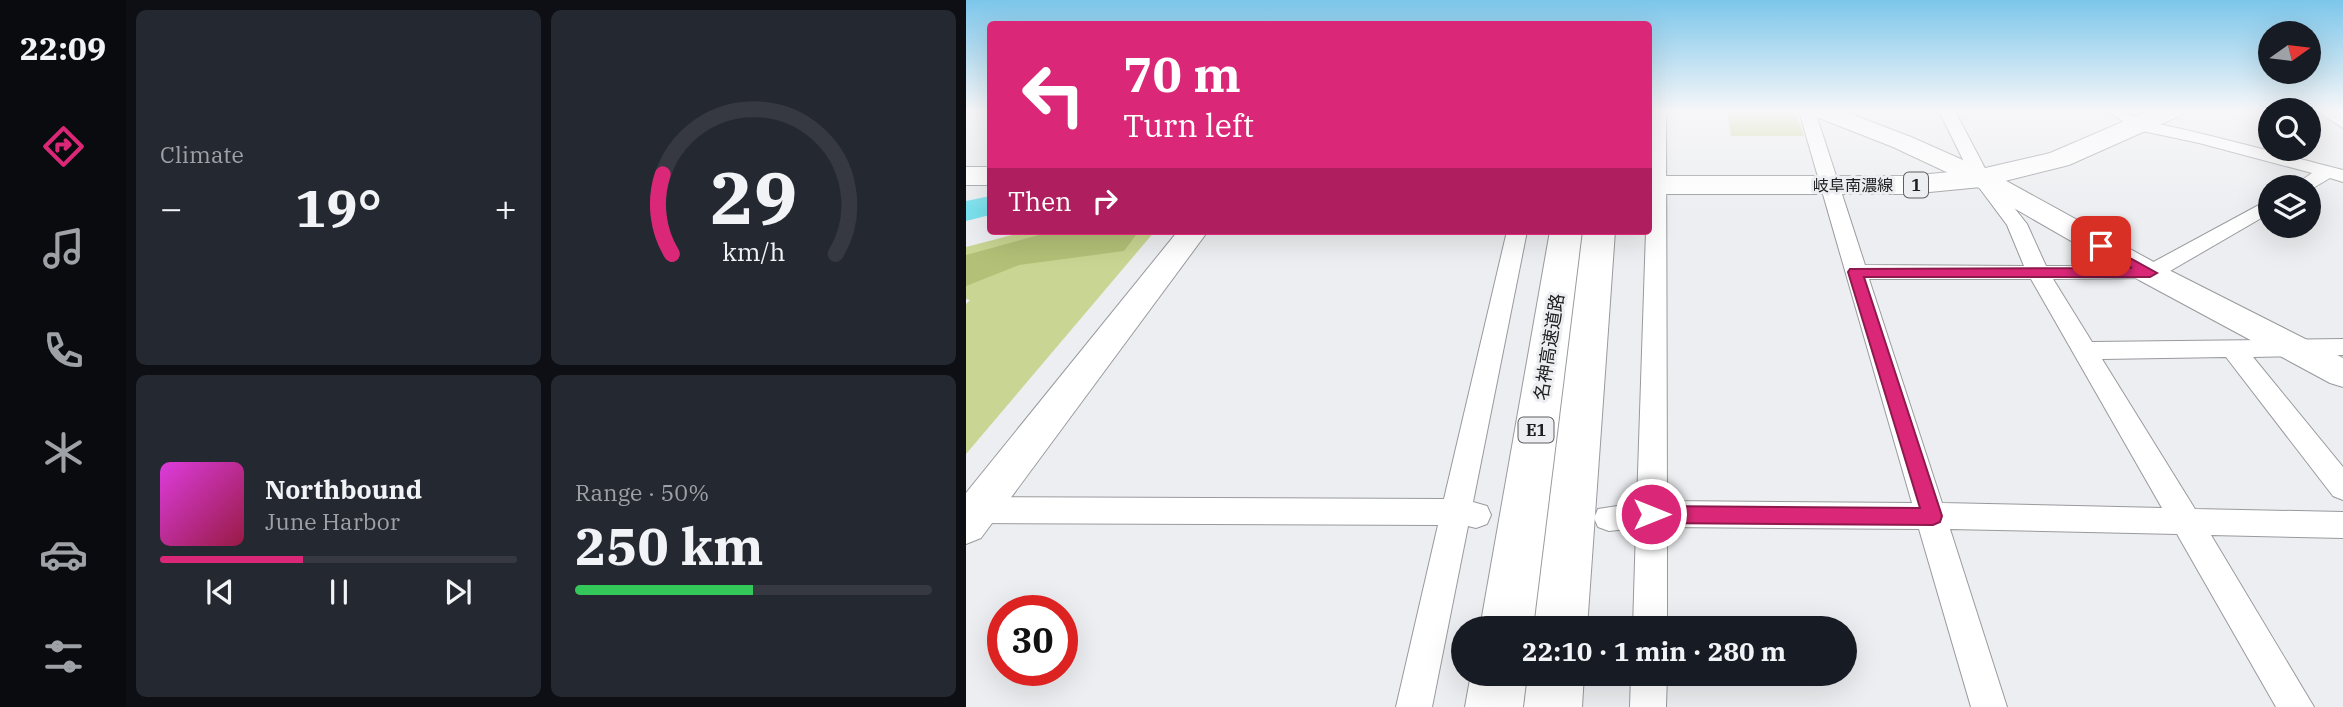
<!DOCTYPE html>
<meta charset="utf-8">
<style>
body{margin:0;font-family:"IBM Plex Serif","Noto Sans JP",serif;background:#242831;color:#f1f3f6;height:100vh;display:flex;flex-direction:column;font-size:26px;white-space:nowrap}
*{box-sizing:border-box;margin:0}
p{font-size:23px;color:#9ea1a6}
.icon{flex:none;width:38px;height:38px;fill:none;stroke:currentColor;stroke-width:2;stroke-linecap:round;stroke-linejoin:round}
.map{position:relative;flex:1;overflow:hidden}
.details{display:flex;flex-direction:column;gap:10px;padding:10px;background:#0d0f14;width:840px}
.details>*{flex:none}
.top-card{position:absolute;left:21px;top:21px;width:665px;height:214px;border-radius:7px;box-shadow:0 7px 28px #0002;background:#db2777;color:#fff;overflow:hidden}
.needle{width:46px;rotate:76deg}
.fabs{position:absolute;left:1292px;top:21px;display:grid;gap:14px}
.fabs a{display:grid;place-items:center;width:63px;height:63px;border-radius:50%;background:#171b24;box-shadow:0 7px 28px #0002;font-size:35px}
.speed{position:absolute;left:21px;top:595px;display:flex;gap:14px;font-size:35px;font-weight:700;text-align:center}
.speed>*{display:grid;place-content:center;width:91px;height:91px;border-radius:50%;background:#171b24;box-shadow:0 7px 28px #0002;line-height:1}
.speed .limit{border:10px solid #d22;background:#fff;color:#111}
.pin{position:absolute;display:grid;place-items:center;width:60px;height:60px;color:#fff;margin:-30px;border-radius:14px;box-shadow:0 4px 10px #0006}
.me{position:absolute;width:77px;margin:-38px;rotate:90deg;stroke-linejoin:round;filter:drop-shadow(0 0 5px #0008)}
.turn{display:flex;align-items:center;gap:24px;height:147px;padding:0 21px;font-size:32px}
.turn .icon{width:91px;height:91px;stroke-width:2.5}
.turn b{display:block;font-size:49px;line-height:60px}
.then{display:flex;align-items:center;height:66px;padding:0 21px;background:#0003;gap:14px;font-size:26px}
.big{font-size:52px;font-weight:800;line-height:1.1}
.details .tile{flex:1;display:flex;flex-direction:column;justify-content:center;gap:10px;min-width:0;padding:0 24px;border-radius:10px;background:#242831}
.details .dial{align-items:center;gap:0}
.dial svg{height:182px;overflow:visible;fill:none;stroke:#363941;stroke-width:7;stroke-linecap:round;text-anchor:middle}
.dial text{fill:#f1f3f6;stroke:none}
.song{display:flex;align-items:center;gap:21px}
.cover{width:84px;height:84px;border-radius:10px;background:linear-gradient(135deg,hsl(300 70% 55%),hsl(340 70% 35%))}
.played{height:7px;border-radius:4px;background:linear-gradient(90deg,#db2777 40%,#363941 40%)}
.keys{display:flex;justify-content:space-around;direction:ltr}
.heat{display:flex;justify-content:space-between;align-items:center;font-size:38px;direction:ltr}
.charge{height:10px;border-radius:5px;background:linear-gradient(90deg,#34c759 50%,#363941 0)}
.details .tiles{flex:1;display:grid;gap:10px;grid-template-columns:repeat(2,1fr)}
.trip{position:absolute;left:485px;top:616px;width:406px;height:70px;border-radius:35px;background:#171b24;box-shadow:0 7px 28px #0002;font-weight:800;line-height:70px;text-align:center}
main{display:flex;flex:1;min-height:0}
.tab-bar{display:flex;flex-direction:column;width:126px;justify-content:space-around;align-items:center;background:#090b0e;color:#9ea1a6}
.tab-bar .icon{width:49px;height:49px}
.tab-bar .selected{color:#db2777}
.tab-bar b{font-size:32px;color:#f1f3f6}
.map>svg:first-child{display:block}
</style>
<main>
<nav class="tab-bar">
<b>22:09</b>
<svg class="icon selected" aria-label="directions" viewBox="0 0 24 24"><path d="M12 3l9 9-9 9-9-9zM9 14v-3h6M13 9l2 2-2 2"/></svg>
<svg class="icon" aria-label="music" viewBox="0 0 24 24"><path d="M9 18V5l10-2v13"/><circle cx="6" cy="18" r="3"/><circle cx="16" cy="16" r="3"/></svg>
<svg class="icon" aria-label="phone" viewBox="0 0 24 24"><path d="M5 4h4l2 5-3 2q2 4 5 5l2-3 5 2v4C11 20 4 13 5 4z"/></svg>
<svg class="icon" aria-label="climate" viewBox="0 0 24 24"><path d="M12 3v18M4 7l16 10M4 17L20 7"/></svg>
<svg class="icon" aria-label="car" viewBox="0 0 24 24"><path d="M5 17H2v-5l4-1 3-4h7l3 4 3 1v5h-3M9 17h6M6 11h13"/><circle cx="7" cy="17" r="2"/><circle cx="17" cy="17" r="2"/></svg>
<svg class="icon" aria-label="filters" viewBox="0 0 24 24"><path d="M4 7h16M4 17h16"/><circle cx="9" cy="7" r="2"/><circle cx="15" cy="17" r="2"/></svg>
</nav>
<section class="details">
<div class="tiles">
<div class="tile"><p>Climate</p>
<div class="heat"><a>−</a><b class="big">19°</b><a>+</a></div>
</div>
<div class="tile dial"><svg viewBox="0 0 100 80">
<path d="M14 69A42 42 0 1 1 86 69"/>
<path d="M14 69A42 42 0 0 1 10 34" stroke="#db2777"/>
<text x="50" y="56" font-size="32" font-weight="700">29</text>
<text x="50" y="72" font-size="11">km/h</text>
</svg></div>
<div class="tile">
<div class="song"><i class="cover"></i><div><b>Northbound</b><p>June Harbor</p></div></div>
<div class="played"></div>
<div class="keys"><svg class="icon" aria-label="previous" viewBox="0 0 24 24"><path d="M18 5L8 12l10 7zM5 5v14"/></svg><svg class="icon" aria-label="pause" viewBox="0 0 24 24"><path d="M8 5v14M16 5v14"/></svg><svg class="icon" aria-label="next" viewBox="0 0 24 24"><path d="M6 5l10 7-10 7zM19 5v14"/></svg></div>
</div>
<div class="tile"><p>Range · 50%</p><b class="big">250 km</b><div class="charge"></div></div>
</div>
</section>
<div class="map">
<svg width="1377" height="707" viewBox="0 0 1377 707">
<rect width="100%" height="100%" fill="#edeef1"/>
<g fill="#c9d592">
<polygon points="761,111 829,111 838,136 765,136"/>
<polygon points="62,231 189,231 0,454 0,304 4,300 0,299 0,247"/>
</g>
<polygon fill="#b3c077" points="87,231 173,231 158,251 53,265 0,286 0,255"/>
<g fill="none" stroke-linecap="round" stroke-linejoin="round">
<polygon fill="#7ae1ee" fill-rule="evenodd" points="24,196 24,215 0,221 0,201"/>
<g stroke="#999a9d" stroke-width="2">
<g id="street">
<path d="M684,111H700L701,501L946,503L833,111H849L899,265L1058,266L1041,225L1006,178L973,111H989L1023,176L1061,224L1080,266H1180L1304,199V213L1192,278L1087,279L1126,342L1377,339V355L1287,357L1377,467V500L1367,496L1260,357L1136,359L1229,509L1377,512V538L1245,535L1348,707H1310L1211,534L984,529L1041,707H1005L953,529L701,527V628H667L670,528L643,531L632,527L628,518L632,509L671,503L680,231H682ZM903,279H1065L1196,508L976,503Z"/>
<path d="M1142,111C1166,111 1167,119 1188,123C1251,136 1314,154 1377,170V182L1364,178L1342,191V187H1326L1346,173L1233,143L1167,129Z"/>
<polygon points="1350,111 1369,111 1377,116 1377,128"/>
<polygon points="541,231 561,231 507,502 521,506 525,515 521,524 510,528 502,526 466,707 430,707 472,525 12,523 1,519 0,504 12,497 478,499"/>
<polygon points="665,674 701,674 700,707 664,707"/>
</g>
</g>
<g stroke="#999a9d" stroke-width="2">
<g id="secondary">
<polygon points="844,111 877,111 945,137 1024,172 1195,266 1377,358 1377,387 1364,383 1173,280 1006,184 927,147 848,116"/>
<polygon points="212,231 242,231 15,538 0,544 0,493"/>
</g>
</g>
<g stroke="#999a9d" stroke-width="2">
<g id="primary">
<polygon points="1182,111 1217,111 1213,116 1103,165 1015,187 943,194 682,194 682,176 943,176 1015,169 1084,153"/>
<polygon points="1362,111 1377,111 1377,119 1366,116"/>
<rect x="0" y="167" width="24" height="18"/>
</g>
</g>
<g stroke="#999a9d" stroke-width="2">
<g id="highway">
<polygon points="584,231 616,231 567,628 514,628"/>
<polygon points="617,231 649,231 621,628 568,628"/>
<polygon points="505,674 561,674 557,707 499,707"/>
<polygon points="562,674 618,674 616,707 558,707"/>
</g>
</g>
<use href="#street" fill="#fff" fill-rule="evenodd"/>
<use href="#secondary" fill="#fff" fill-rule="evenodd"/>
<use href="#primary" fill="#fff" fill-rule="evenodd"/>
<use href="#highway" fill="#fff" fill-rule="evenodd"/>
</g>
<linearGradient id="sky" x2="0" y2="1"><stop stop-color="#7cc6ea"/><stop offset="0.53" stop-color="#f7f7f9"/><stop offset="1" stop-color="#f7f7f9" stop-opacity="0"/></linearGradient>
<rect width="1377" height="210" fill="url(#sky)"/>
<polygon fill="#db2777" stroke="#8e194d" stroke-width="2" points="1135,242 1191,273 1184,277 898,277 976,516 974,522 967,525 685,523 679,520 676,514 679,508 685,506 954,508 882,272 884,269 1166,268 1131,249 1129,246"/>
<g text-anchor="middle" dominant-baseline="central" stroke-width="6" stroke-linejoin="round" paint-order="stroke">
<g font-size="16" fill="#202022" stroke="#edeef1">
<text x="887" y="185">岐阜南濃線</text>
</g>
<g fill="#edeef1" stroke="#5e5e60" stroke-width="2">
<rect x="938" y="172.5" width="24" height="25" rx="5"/>
<rect x="552.5" y="417.5" width="35" height="25" rx="5"/>
</g>
<g font-size="16" font-weight="bold" fill="#202022">
<text x="950" y="185">1</text>
<text x="570" y="430">E1</text>
</g>
<g font-size="18" fill="#202022" stroke="#edeef1">
<text transform="translate(583 347) rotate(-81)">名神高速道路</text>
</g>
</g>
</svg>
<div class="fabs">
<a><svg class="needle" viewBox="-14 -14 28 28"><path d="M0-13l5 13h-10z" fill="#e53935"/><path d="M0 13l5-13h-10z" fill="#9ea1a6"/></svg></a>
<a><svg class="icon" aria-label="search" viewBox="0 0 24 24"><circle cx="10" cy="10" r="6"/><path d="M15 15l6 6"/></svg></a>
<a><svg class="icon" aria-label="layers" viewBox="0 0 24 24"><path d="M12 4l9 5-9 5-9-5zM3 14l9 5 9-5"/></svg></a>
</div>
<div class="speed"><div class="limit">30</div></div>
<div class="pin" style="left:1135px;top:246px;background:#d93025"><svg class="icon" aria-label="arrive" viewBox="0 0 24 24"><path d="M6 21V4h12l-3 4 3 4H6"/></svg></div>
<svg class="me" style="left:685px;top:514px" viewBox="-20 -20 40 40"><circle r="17" fill="#db2777" stroke="#fff" stroke-width="3"/><path d="M0-11L8 9 0 5-8 9z" fill="#fff"/></svg>
<div class="trip">22:10 · 1 min · 280 m</div>
<div class="top-card">
<div class="turn"><svg class="icon" aria-label="left" viewBox="0 0 24 24"><path d="M17 20v-9H6M10 6l-5 5 5 5"/></svg><div><b>70 m</b>Turn left</div></div>
<div class="then">Then<svg class="icon" aria-label="right" viewBox="0 0 24 24"><path d="M7 20v-9h11M14 6l5 5-5 5"/></svg></div>
</div>
</div>
</main>
